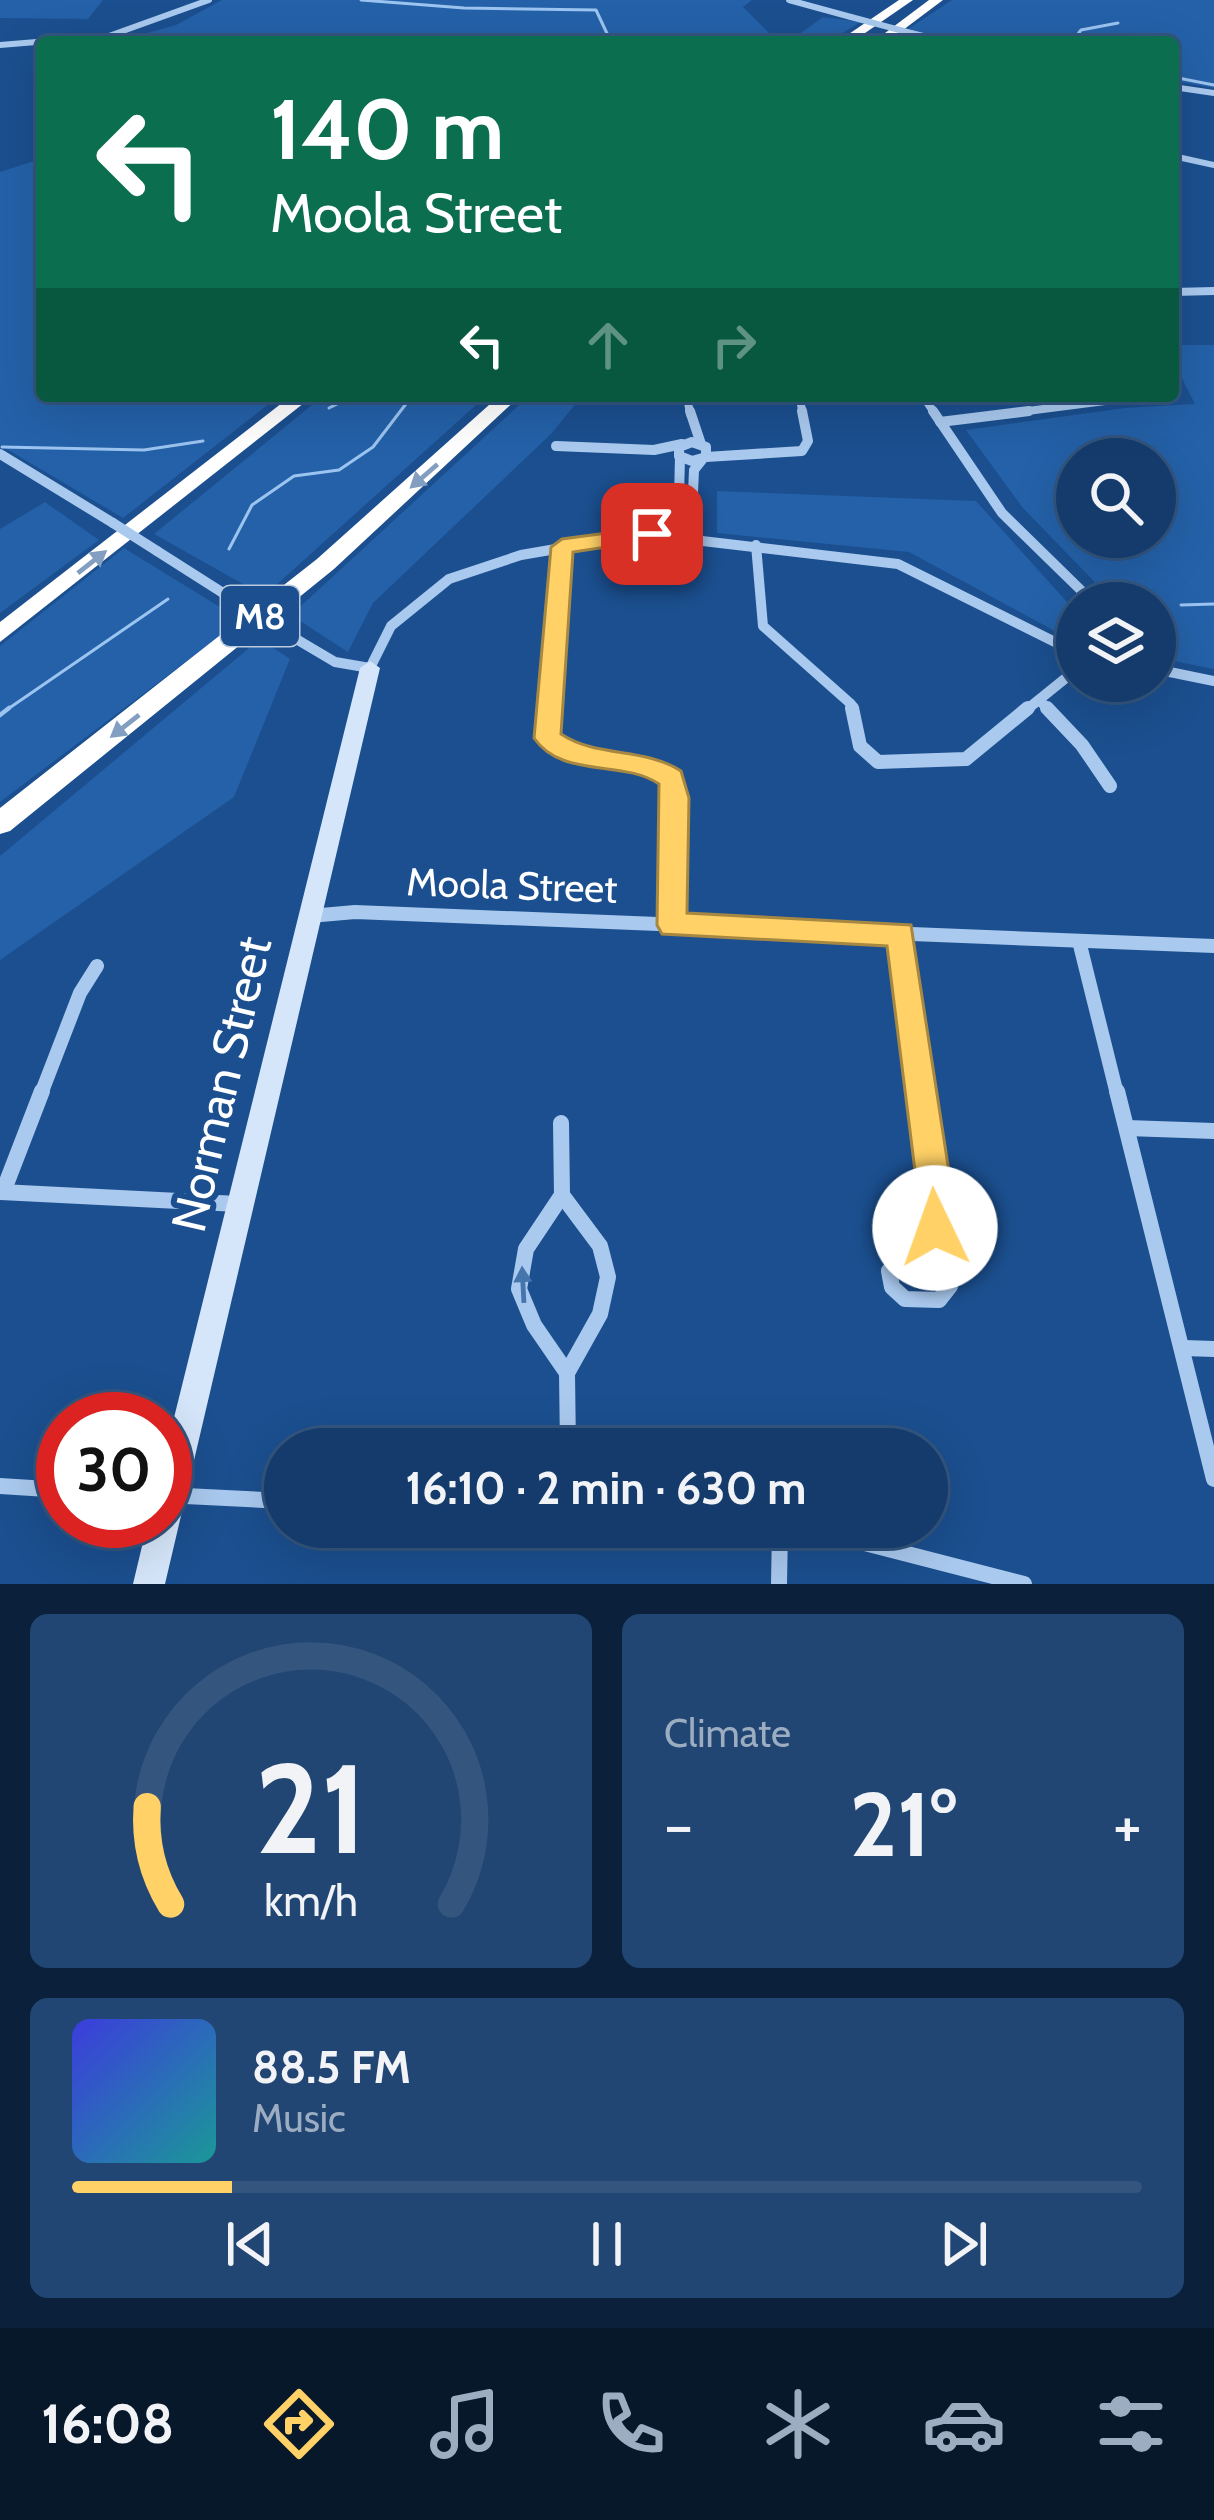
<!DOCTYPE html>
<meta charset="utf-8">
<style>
body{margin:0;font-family:Cabin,sans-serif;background:#214673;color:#f1f3f6;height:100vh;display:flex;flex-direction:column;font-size:45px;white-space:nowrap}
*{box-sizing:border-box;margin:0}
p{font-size:39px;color:#9dadc1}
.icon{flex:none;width:66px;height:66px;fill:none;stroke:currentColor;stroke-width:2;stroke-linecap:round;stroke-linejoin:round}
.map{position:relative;height:1584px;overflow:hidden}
.sheet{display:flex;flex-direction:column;gap:30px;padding:30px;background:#0b203b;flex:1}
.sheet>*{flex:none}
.guide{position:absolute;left:36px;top:36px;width:1143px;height:366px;border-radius:12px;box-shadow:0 12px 48px #0002,0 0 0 3px #33557e;background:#0b6e4f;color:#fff;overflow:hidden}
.controls{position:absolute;left:1056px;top:438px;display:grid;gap:24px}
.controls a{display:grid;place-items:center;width:120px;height:120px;border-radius:50%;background:#143b6b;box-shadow:0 12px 48px #0002,0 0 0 3px #33557e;font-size:60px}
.speed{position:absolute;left:36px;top:1392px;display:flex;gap:24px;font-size:60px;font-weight:700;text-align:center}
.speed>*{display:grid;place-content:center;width:156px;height:156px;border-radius:50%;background:#143b6b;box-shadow:0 12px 48px #0002,0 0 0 3px #33557e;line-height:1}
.speed .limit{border:18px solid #d22;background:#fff;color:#111}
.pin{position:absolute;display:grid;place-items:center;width:102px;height:102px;color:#fff;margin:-51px;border-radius:24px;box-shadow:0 6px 18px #0006}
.me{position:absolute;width:132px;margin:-66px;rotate:357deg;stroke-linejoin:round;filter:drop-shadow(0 0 9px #0008)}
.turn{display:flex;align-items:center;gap:42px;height:252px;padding:0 36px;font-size:54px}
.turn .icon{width:156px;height:156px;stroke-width:2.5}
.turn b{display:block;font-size:84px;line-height:102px}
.lanes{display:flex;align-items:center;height:114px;padding:0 36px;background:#0003;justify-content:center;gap:60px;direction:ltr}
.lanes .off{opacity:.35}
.big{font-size:90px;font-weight:800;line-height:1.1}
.sheet .card{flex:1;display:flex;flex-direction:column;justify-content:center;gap:18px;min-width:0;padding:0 42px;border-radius:18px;background:#214673}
.sheet .dial{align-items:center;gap:0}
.dial svg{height:312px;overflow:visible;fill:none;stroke:#33557e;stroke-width:7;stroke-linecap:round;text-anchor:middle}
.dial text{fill:#f1f3f6;stroke:none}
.song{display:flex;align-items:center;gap:36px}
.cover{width:144px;height:144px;border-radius:18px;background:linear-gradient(135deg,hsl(240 70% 55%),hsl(180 70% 35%))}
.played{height:12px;border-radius:6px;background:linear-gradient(90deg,#ffd166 15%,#33557e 15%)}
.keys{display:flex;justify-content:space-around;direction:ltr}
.heat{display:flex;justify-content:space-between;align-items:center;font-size:66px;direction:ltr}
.sheet .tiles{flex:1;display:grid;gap:30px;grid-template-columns:1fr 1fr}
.card:last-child{grid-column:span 2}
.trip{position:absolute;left:264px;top:1428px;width:684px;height:120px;border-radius:60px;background:#143b6b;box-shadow:0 12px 48px #0002,0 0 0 3px #33557e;font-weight:800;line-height:120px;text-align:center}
.tabs{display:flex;height:192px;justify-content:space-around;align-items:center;background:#08182b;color:#9dadc1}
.tabs .icon{width:84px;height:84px}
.tabs .selected{color:#ffd166}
.tabs b{font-size:54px;color:#f1f3f6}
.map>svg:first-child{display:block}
</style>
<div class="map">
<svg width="1214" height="1584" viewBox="0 0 1214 1584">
<rect width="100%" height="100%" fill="#1b4f8f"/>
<g fill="#2461a8" fill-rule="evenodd">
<polygon points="0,0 103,0 88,19 0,18"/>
<polygon points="222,0 752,0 743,7 770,34 798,35 823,17 861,22 827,42 115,42 176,25"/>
<polygon points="952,0 1214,0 1214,88 1173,81 1173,42 962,42 908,29"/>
<polygon points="42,152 42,396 279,396 123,518 0,445 0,172 37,160"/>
<path d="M1173,345H1214V669L1169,660L1155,645V603H1115L1022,507L966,430L1125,408L1195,404L1173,361ZM1077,459H1155V537H1077Z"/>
<polygon points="323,396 486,396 264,596 154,534"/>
<polygon points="529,396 582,396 551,434 373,603 348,652 291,615"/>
<polygon points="717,491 976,501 1077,613 1077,643 909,552 717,533"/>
<polygon points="45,502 99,540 0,613 0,529"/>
<polygon points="124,548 241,620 0,802 0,646"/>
<polygon points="260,639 290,659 234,797 0,960 0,856"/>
</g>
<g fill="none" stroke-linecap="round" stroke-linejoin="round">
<g stroke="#9cc4f0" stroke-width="3">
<polyline points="361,0 464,8 596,10 611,42"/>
<polyline points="1053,42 1075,38 1081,30 1118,23"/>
<polyline points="1173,77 1214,85"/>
<polyline points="329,408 353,396"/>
<polyline points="2,447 144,450 203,441"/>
<polyline points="229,549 252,505 294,476 339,470 373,447 412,396"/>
<polyline points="1181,605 1214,604"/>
<polyline points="5,711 168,599"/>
</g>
<polyline stroke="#9cc4f0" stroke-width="4.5" points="0,715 9,708"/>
<g stroke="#a9c9ee" stroke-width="6">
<polyline points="789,0 851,17"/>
<polyline points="911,33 948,42"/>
<polyline points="0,45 109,36 209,0"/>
<polyline points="1173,87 1214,93"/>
<polyline points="1173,156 1214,165"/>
</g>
<g stroke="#a9c9ee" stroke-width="8">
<polyline points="1173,292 1214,291"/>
<polyline points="687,396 690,414"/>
<polyline points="799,396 803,414"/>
<polyline points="923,396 935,414"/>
<polyline points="1005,414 1136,397"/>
</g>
<g stroke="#a9c9ee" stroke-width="10">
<polyline points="690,411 701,444"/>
<polyline points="933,411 1002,513 1094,603"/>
<polyline points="940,422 1029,411"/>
<polygon points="692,442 706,447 706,457 692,461 679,456 679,447"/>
<polyline points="556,446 654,450 682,444"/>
<polyline points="0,454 113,523"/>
<polyline points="706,457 802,451 808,441 802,411"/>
<polyline points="678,536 680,457"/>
<polyline points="691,538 694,470 702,460"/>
<polyline points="756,545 763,626 851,704 853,711"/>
<polyline points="157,551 234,600"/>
<polyline points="286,633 335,662 370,668 391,626 449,579 521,555 643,534 898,564 1077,653"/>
<polyline points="1155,669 1214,681"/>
<polyline points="1039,700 1050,711"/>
<polyline points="548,711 563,547"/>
<polyline points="1025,711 1077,669"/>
</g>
<g stroke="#a9c9ee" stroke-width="14">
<path d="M548,708L546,735C579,772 632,752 671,779L672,924"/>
<polyline points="852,708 860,746 878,762 966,759 1028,708"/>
<polyline points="1047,708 1082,745 1110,786"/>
<polyline points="310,916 355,912 1214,946"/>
<polyline points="900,934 923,1094"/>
<polyline points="1079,941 1117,1094"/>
<polyline points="41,1094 80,993 97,966"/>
</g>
<g stroke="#a9c9ee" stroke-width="16">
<polyline points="922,1091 950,1286 939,1300 905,1299 892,1287 889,1271 927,1243 938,1211"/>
<polyline points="1117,1091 1214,1479"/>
<polyline points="561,1123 562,1195 526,1249 519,1289 534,1325 567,1373"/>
<polyline points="1127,1128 1214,1131"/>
<polyline points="1,1192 238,1204"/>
<polyline points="3,1192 42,1091"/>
<polyline points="562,1195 600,1246 608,1277 600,1314 567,1373 568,1449"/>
<polyline points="1184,1348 1214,1349"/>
<polyline points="0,1486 63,1490"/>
<polyline points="165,1495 285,1501"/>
<polyline points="756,1527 857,1541 1024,1584"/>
<polyline points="779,1584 780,1529"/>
</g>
<polygon fill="#d6e6fa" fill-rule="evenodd" points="370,661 380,668 165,1584 133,1584 148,1521 165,1521 165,1454 360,668"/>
<g fill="#fff" fill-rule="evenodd">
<polygon points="899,0 913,0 852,42 837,42"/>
<polygon points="929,0 943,0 887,42 873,42"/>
<polygon points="291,396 313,396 0,642 0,622"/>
<polygon points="499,396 520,396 334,569 10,831 0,834 0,808 317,559"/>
</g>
<polyline stroke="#a9c9ee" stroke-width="6" points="851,17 911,33"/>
<g stroke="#a9c9ee" stroke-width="10">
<polyline points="113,523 157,551"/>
<polyline points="234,600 286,633"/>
</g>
</g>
<defs><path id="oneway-solid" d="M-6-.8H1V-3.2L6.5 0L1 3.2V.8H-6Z" transform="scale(3)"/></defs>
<g fill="#829ec1">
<use href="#oneway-solid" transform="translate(424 476) rotate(139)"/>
<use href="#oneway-solid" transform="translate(92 562) rotate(-38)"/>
<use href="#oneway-solid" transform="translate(125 726) rotate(142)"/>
</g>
<use fill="#4674ac" href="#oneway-solid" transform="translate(523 1285) rotate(-93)"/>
<path fill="#ffd166" stroke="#a68842" stroke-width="3" d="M652,527L660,529V539L573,552L561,734C597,758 644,747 681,771L689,798L687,913L911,925L955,1211L948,1240L935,1245L923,1240L918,1228L920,1211L887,946L662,934L657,925L659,784C622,759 562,779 534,738L551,547L562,539Z"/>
<g text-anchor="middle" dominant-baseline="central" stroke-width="12" stroke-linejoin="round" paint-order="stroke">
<rect fill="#1b4f8f" stroke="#bbcadd" stroke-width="3" x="221" y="586" width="78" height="60" rx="9"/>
<g font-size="36" font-weight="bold" fill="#fff">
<text x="260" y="616">M8</text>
</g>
<g font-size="39" fill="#fff" stroke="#1b4f8f">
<text transform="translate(512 885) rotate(2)">Moola Street</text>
</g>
<g font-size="48" fill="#fff" stroke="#1b4f8f">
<text transform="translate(221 1084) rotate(-77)">Norman Street</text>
</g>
</g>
</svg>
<div class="controls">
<a><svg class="icon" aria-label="search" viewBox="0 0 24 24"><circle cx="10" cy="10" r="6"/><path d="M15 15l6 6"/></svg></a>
<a><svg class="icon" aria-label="layers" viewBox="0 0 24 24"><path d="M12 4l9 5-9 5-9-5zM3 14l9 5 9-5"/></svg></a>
</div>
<div class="speed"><div class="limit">30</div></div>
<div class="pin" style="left:652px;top:534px;background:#d93025"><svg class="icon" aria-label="arrive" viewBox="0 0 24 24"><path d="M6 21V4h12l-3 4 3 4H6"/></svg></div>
<svg class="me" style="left:935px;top:1228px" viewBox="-20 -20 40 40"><circle r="19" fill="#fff"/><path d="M0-13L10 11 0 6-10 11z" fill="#ffd166"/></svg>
<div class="trip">16:10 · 2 min · 630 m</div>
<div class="guide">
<div class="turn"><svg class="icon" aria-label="left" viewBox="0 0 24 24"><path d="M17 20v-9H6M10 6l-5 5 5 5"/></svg><div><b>140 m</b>Moola Street</div></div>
<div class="lanes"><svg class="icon" aria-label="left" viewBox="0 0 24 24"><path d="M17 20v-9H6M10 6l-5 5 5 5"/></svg><svg class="icon off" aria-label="ahead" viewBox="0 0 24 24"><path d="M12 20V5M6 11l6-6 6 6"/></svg><svg class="icon off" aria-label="right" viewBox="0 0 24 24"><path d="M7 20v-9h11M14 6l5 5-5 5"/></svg></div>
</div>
</div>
<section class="sheet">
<div class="tiles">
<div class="card dial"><svg viewBox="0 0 100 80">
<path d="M14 69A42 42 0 1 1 86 69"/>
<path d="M14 69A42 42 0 0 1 8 44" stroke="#ffd166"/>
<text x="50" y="56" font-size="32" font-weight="700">21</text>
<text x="50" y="72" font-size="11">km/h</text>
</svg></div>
<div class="card"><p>Climate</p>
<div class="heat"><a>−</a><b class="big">21°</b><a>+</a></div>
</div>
<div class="card">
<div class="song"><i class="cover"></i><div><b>88.5 FM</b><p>Music</p></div></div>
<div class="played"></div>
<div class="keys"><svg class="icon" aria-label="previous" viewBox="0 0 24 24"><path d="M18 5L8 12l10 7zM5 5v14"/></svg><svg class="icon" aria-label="pause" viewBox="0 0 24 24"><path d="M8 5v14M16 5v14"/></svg><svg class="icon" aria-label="next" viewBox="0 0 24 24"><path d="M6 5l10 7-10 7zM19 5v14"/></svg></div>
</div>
</div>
</section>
<nav class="tabs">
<b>16:08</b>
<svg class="icon selected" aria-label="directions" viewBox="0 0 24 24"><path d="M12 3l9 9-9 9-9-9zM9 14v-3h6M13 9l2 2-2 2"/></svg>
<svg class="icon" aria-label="music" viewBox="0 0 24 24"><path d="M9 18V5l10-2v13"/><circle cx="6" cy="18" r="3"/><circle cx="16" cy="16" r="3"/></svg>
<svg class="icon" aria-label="phone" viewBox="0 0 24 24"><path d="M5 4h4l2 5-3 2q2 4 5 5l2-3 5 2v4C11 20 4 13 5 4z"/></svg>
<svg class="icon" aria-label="climate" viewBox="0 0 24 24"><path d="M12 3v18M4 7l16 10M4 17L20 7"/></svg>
<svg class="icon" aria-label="car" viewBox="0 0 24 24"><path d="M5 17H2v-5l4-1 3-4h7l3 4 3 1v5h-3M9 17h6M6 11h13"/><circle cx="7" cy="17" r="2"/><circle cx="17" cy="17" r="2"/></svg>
<svg class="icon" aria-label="filters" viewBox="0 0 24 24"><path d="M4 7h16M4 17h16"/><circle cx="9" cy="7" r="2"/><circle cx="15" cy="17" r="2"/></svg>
</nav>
